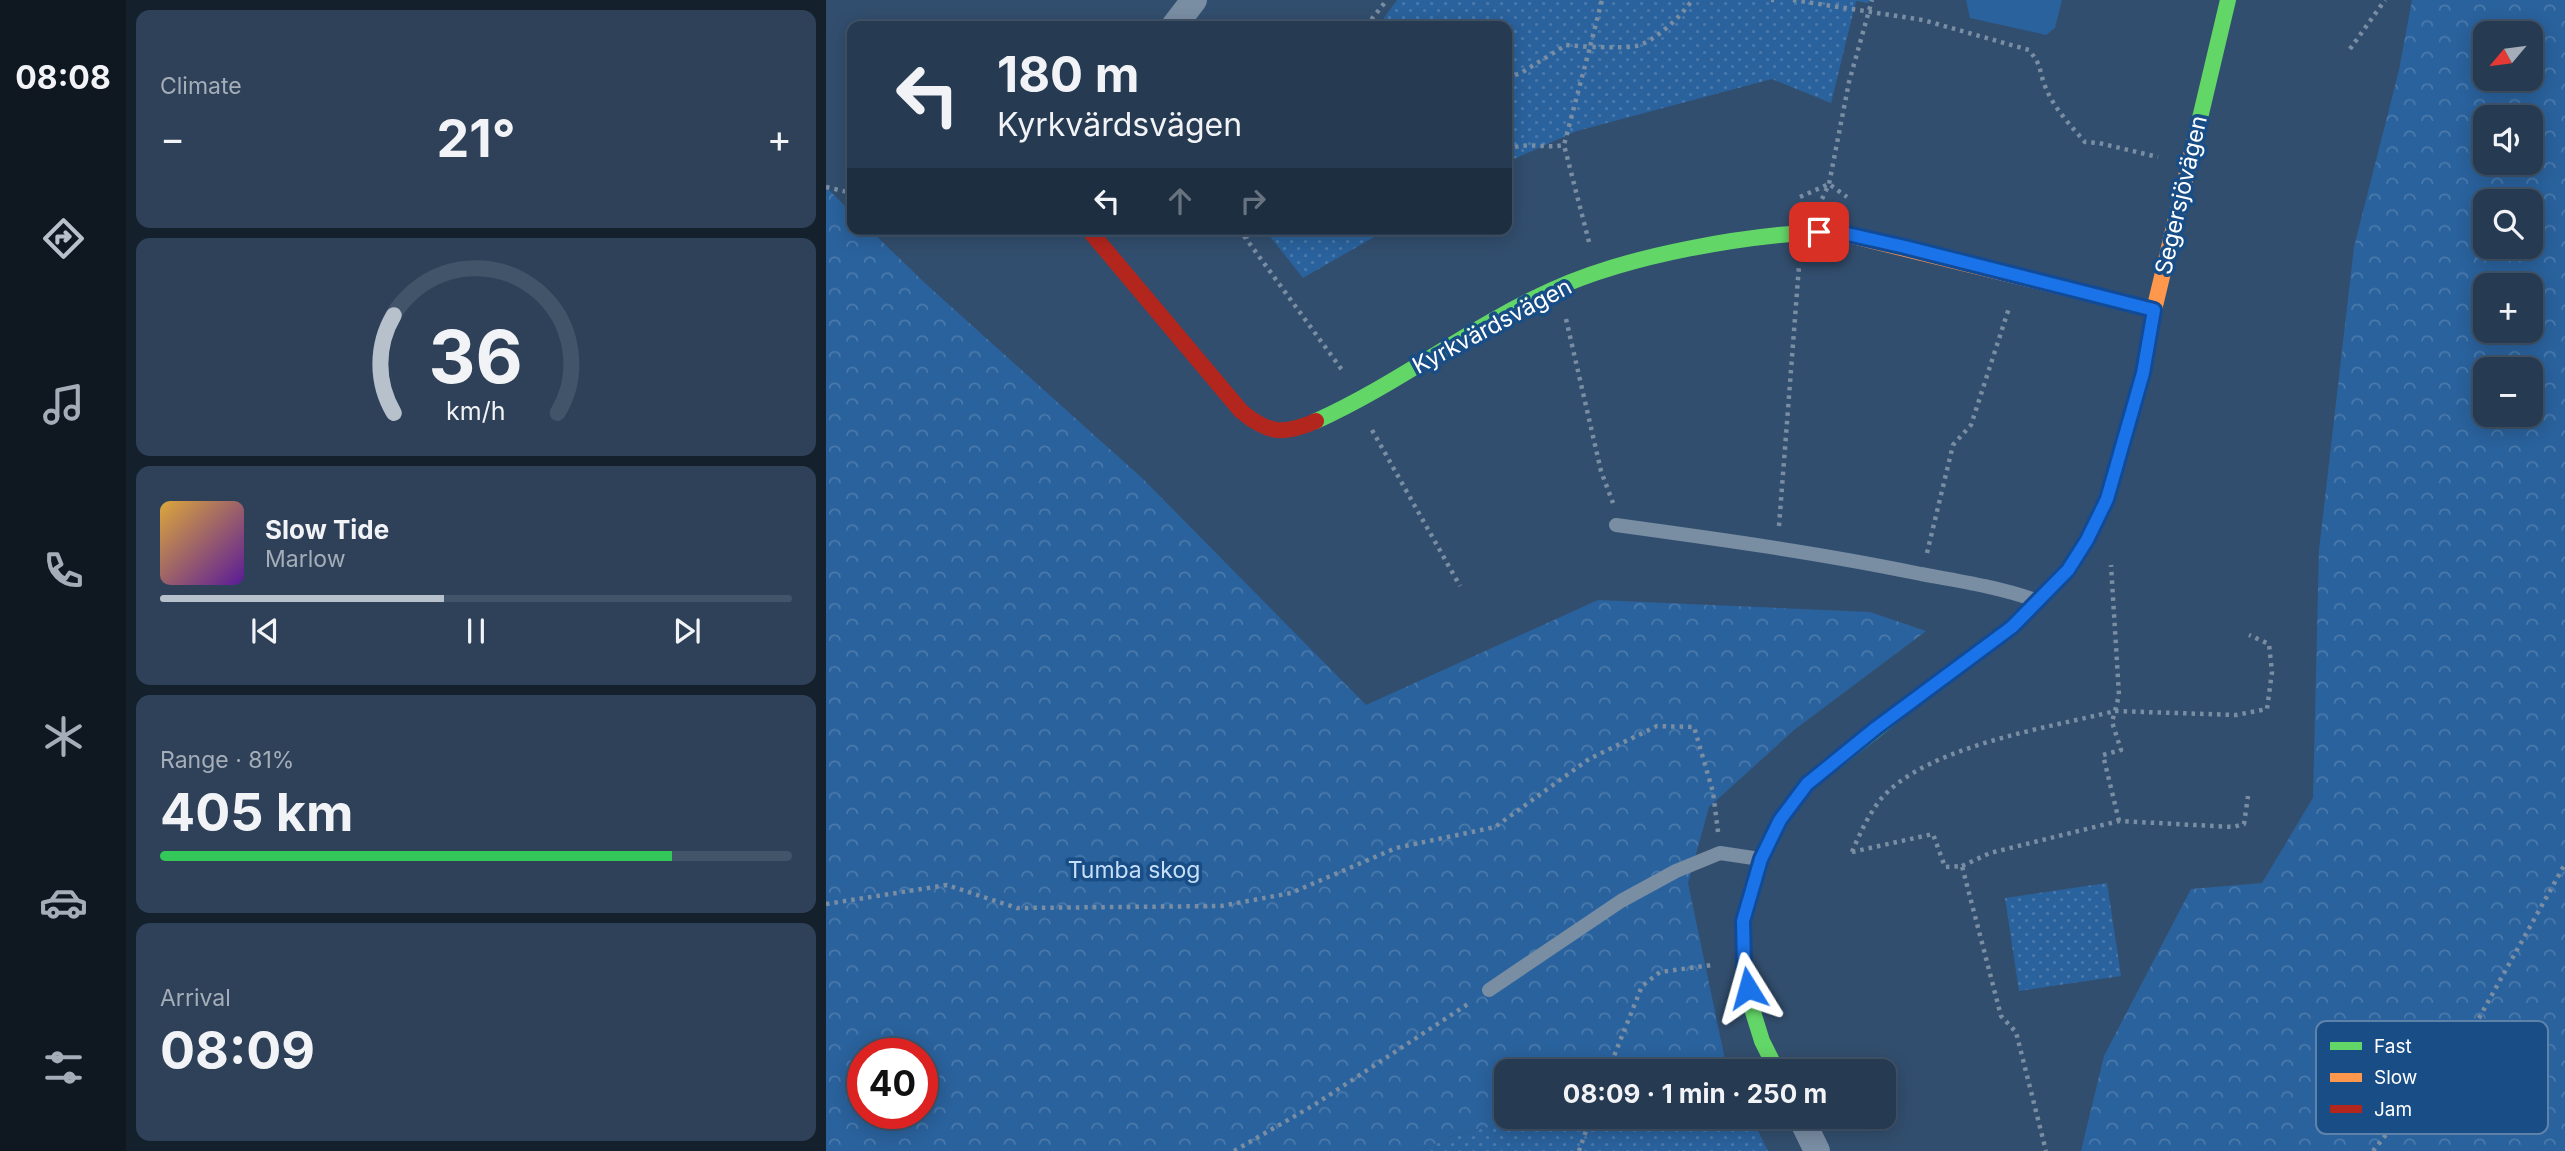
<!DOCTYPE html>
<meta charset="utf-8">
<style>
body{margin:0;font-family:Inter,sans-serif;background:#2e4159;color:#f1f3f6;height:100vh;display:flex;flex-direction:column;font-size:26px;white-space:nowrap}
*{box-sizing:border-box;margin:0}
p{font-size:23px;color:#a4adb8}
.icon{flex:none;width:38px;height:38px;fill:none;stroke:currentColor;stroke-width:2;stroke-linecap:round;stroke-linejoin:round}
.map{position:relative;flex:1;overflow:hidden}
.details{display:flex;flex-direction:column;gap:10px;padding:10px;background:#15202d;width:700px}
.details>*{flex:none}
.guide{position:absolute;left:21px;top:21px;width:665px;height:214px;border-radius:14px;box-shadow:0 4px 18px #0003,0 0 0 2px #425469;background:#263a52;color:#f1f3f6;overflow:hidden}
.needle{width:46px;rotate:241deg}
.tools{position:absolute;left:1647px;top:21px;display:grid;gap:14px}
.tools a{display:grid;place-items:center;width:70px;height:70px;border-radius:14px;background:#263a52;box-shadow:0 4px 18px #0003,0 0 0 2px #425469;font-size:35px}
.speed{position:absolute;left:21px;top:1038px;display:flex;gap:14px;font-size:35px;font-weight:700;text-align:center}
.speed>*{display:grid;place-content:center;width:91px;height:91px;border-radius:50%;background:#263a52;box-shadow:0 4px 18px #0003,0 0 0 2px #425469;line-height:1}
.speed .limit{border:10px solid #d22;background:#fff;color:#111}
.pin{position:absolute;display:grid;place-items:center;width:60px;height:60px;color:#fff;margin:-30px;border-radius:14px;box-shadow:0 4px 10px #0006}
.me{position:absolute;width:77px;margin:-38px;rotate:352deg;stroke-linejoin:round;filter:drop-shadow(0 0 5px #0008)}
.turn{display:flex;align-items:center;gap:24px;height:147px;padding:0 35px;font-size:32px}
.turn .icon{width:91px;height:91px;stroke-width:2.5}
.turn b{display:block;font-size:49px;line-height:60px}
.lanes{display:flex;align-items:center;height:66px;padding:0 35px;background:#0003;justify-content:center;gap:35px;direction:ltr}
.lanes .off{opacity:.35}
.big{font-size:52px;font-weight:700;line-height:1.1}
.details .tile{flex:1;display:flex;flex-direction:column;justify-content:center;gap:10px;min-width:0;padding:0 24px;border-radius:14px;background:#2e4159}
.details .dial{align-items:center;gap:0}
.dial svg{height:182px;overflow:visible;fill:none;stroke:#425469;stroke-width:7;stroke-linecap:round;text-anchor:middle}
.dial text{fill:#f1f3f6;stroke:none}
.song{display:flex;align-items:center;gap:21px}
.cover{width:84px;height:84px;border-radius:10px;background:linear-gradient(135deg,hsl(40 70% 55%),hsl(270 70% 35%))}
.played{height:7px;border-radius:4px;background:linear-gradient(90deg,#b7c1cc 45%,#425469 45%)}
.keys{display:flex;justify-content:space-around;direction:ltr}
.heat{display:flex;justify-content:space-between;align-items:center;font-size:38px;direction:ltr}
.charge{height:10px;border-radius:5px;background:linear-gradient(90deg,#34c759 81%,#425469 0)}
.trip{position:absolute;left:668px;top:1059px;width:402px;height:70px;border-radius:14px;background:#263a52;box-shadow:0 4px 18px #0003,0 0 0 2px #425469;font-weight:700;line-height:70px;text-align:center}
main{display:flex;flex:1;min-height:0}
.dock{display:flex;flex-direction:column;width:126px;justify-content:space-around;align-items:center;background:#0f1721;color:#a4adb8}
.dock .icon{width:49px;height:49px}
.dock .on{color:#b7c1cc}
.dock b{font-size:32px;color:#f1f3f6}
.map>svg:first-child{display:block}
</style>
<main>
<nav class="dock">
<b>08:08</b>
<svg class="icon on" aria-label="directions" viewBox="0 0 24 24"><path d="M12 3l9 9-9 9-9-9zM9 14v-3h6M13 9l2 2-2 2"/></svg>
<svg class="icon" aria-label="music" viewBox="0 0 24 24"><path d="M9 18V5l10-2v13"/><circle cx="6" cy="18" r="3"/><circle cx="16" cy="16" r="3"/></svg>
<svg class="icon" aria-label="phone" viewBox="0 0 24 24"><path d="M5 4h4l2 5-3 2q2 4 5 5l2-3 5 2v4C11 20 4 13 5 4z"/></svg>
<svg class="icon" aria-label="climate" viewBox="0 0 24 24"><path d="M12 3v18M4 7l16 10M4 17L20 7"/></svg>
<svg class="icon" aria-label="car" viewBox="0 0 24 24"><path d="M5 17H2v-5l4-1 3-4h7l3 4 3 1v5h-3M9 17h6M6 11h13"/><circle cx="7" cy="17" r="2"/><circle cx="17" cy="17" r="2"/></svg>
<svg class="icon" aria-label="filters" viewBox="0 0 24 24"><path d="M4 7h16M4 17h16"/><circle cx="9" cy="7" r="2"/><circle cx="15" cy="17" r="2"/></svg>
</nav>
<section class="details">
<div class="tile"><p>Climate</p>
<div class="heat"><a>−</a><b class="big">21°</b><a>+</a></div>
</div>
<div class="tile dial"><svg viewBox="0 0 100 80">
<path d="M14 69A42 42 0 1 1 86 69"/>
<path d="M14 69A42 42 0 0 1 14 26" stroke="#b7c1cc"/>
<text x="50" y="56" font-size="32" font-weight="700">36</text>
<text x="50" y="72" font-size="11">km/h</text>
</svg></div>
<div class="tile">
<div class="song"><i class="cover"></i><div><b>Slow Tide</b><p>Marlow</p></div></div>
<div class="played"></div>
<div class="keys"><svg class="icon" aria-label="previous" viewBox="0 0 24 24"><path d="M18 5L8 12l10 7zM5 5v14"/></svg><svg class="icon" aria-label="pause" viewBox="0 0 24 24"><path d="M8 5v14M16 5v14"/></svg><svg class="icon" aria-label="next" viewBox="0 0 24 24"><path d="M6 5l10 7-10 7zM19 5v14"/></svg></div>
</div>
<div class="tile"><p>Range · 81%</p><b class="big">405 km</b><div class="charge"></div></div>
<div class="tile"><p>Arrival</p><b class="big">08:09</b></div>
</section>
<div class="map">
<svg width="1739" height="1151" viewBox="0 0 1739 1151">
<defs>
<pattern id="forest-crowns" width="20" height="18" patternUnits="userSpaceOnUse" patternTransform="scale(1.75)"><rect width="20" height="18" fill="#2a629d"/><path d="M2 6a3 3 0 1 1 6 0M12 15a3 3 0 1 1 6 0" fill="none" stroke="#4a7aac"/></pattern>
<pattern id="park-dots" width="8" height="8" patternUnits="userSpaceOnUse" patternTransform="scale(1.75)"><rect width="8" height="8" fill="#2a629d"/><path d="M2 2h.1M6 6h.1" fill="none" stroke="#4a7aac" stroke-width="1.8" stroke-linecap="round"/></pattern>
</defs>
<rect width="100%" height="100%" fill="#324e6e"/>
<g fill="url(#forest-crowns)" fill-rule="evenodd">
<path d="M1586,0H1739V1151H1255L1278,1056L1365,889L1436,883L1487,798L1493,550L1528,247L1573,70ZM1659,33H1704V79H1659ZM1659,117H1704V163H1659ZM1659,201H1704V247H1659ZM1659,285H1704V331H1659ZM1659,369H1704V415H1659Z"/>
<path d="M0,187L26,213V229H43L101,285L316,478L540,705L772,600L1044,612L1100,631L968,730L883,807L862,883L901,1069L891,1071H681V1116L706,1117L626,1136L593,1151H0ZM37,1054H96V1113H37Z"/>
</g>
<g fill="url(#park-dots)">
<polygon points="571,0 1044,0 1043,3 1030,1 1005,103 946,79 751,131 681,162 681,26 552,26"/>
<polygon points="438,229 562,229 477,278"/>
<polygon points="1281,883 1295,976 1193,991 1179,898"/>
<polygon points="706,1117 925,1117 942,1151 593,1151 626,1136"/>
</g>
<polygon fill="#2a629d" points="1140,0 1236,0 1229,28 1220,35 1144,18"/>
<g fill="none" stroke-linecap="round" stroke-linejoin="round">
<g stroke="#798da3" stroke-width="4.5" stroke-dasharray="3.5 5" stroke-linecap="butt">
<polyline points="945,0 948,0"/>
<path d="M967,0L1097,20L1203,50C1217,68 1212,68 1219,86C1227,107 1244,125 1259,142L1273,143L1332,157"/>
<polyline points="540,26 561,0"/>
<polyline points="1524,49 1559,0"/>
<polyline points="681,78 695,73 740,45 764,47 776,0"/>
<path d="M681,150C700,141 719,149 738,145"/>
<polyline points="0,187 26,193"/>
<polyline points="974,197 1003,184 1021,197"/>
<polyline points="996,199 1003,184 1023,82 1046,0"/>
<polyline points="413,229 516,370"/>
<polyline points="419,237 444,229"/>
<path d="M763,242L738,145L764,47C779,47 795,48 810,46C827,43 857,15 866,0"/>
<polyline points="740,319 775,471 787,503"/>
<polyline points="546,430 634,586"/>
<polyline points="953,526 973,266"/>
<polyline points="1101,553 1127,445 1145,425 1183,308"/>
<polyline points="1293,821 1277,755 1295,750 1286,722 1289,711 1410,715 1441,709 1446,672 1443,644 1423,635"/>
<path d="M1026,852C1034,833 1042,816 1054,800C1099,746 1222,728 1289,711L1293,695L1285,565"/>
<polyline points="1026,852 1107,834 1119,867 1136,866 1175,1016 1190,1032 1220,1151"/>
<polyline points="1136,866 1164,853 1293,821 1407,827 1418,824 1422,796"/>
<polyline points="0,904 121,885 191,908 395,906 465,893 570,848 669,827 763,759 831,726 868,727 887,792 892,832"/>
<polyline points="782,1071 816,986 834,972 886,965"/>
<polyline points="408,1151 488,1105 645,1002"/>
<polyline points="753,1151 765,1116"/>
<polyline points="1547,1151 1653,1018 1739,864"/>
</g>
<g stroke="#798da3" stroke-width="14">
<path d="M790,525C892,539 994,553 1095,574C1133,581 1172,587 1209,600"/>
<polyline points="663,990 795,901 850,871 894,853 934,859"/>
</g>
<g stroke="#798da3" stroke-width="26">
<polyline points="348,26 368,0"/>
<polyline points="974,1116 991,1151"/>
</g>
<g stroke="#63d668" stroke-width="16">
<polyline points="1369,139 1402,0"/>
<path d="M490,421C572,384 644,327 726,290C805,254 920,235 1006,231"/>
<polyline points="951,1071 936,1041 927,1012 918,965 917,921 935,859 954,820 981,784 1080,706"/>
</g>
<g stroke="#ff974d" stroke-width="16">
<polyline points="1006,231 1328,310"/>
<polyline points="1245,566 1261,540 1281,499 1317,373 1328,310 1369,139"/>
</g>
<g stroke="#b3261e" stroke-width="16">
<path d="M262,229L415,411C442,434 458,435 490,421"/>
<polyline points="1080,706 1186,627 1245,566"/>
</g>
</g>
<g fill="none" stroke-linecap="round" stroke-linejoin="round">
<g stroke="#114b97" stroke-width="18">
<polyline id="route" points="922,988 918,965 917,921 935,859 954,820 981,784 1050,728 1186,627 1242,570 1261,540 1281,499 1317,373 1328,310 1079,247 1008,231 993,232"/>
</g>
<use href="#route" stroke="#1a73e8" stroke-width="12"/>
</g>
<g text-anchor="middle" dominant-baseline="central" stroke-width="7" stroke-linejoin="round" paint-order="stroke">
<g font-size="23" fill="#fff" stroke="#194d86">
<text transform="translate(1355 195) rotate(-77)">Segersjövägen</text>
<text transform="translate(666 326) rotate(-28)">Kyrkvärdsvägen</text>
</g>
<g font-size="23" fill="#c6dff9" stroke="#194d86">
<text x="308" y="870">Tumba skog</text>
</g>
</g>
<rect x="1490" y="1021" width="232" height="113" rx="10" fill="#194d86" stroke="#5e82aa" stroke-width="2"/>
<rect x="1504" y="1042" width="32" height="8" fill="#63d668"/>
<rect x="1504" y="1073" width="32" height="9" fill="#ff974d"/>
<rect x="1504" y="1105" width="32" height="8" fill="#b3261e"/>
<g font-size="19" fill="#fff">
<text x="1548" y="1053">Fast</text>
<text x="1548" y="1084">Slow</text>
<text x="1548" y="1116">Jam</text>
</g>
</svg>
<div class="tools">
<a><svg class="needle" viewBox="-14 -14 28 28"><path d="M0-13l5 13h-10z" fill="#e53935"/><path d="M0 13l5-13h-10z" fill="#a4adb8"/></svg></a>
<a><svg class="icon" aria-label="sound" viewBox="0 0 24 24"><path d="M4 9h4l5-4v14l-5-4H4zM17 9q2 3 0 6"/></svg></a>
<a><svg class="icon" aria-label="search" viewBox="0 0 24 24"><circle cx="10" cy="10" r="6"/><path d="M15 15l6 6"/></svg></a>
<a>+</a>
<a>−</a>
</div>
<div class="speed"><div class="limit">40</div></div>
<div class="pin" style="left:993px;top:232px;background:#d93025"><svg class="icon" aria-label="arrive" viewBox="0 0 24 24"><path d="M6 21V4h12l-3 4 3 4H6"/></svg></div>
<svg class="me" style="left:922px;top:988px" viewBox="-20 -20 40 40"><path d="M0-17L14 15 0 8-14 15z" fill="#1a73e8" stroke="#fff" stroke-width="4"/></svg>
<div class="trip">08:09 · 1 min · 250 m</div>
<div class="guide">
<div class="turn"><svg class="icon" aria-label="left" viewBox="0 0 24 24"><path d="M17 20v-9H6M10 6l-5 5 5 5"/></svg><div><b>180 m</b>Kyrkvärdsvägen</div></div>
<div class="lanes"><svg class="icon" aria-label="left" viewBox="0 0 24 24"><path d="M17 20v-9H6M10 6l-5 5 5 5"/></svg><svg class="icon off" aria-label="ahead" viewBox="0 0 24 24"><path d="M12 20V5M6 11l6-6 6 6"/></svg><svg class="icon off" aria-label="right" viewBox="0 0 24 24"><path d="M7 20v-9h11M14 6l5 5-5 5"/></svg></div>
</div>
</div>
</main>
